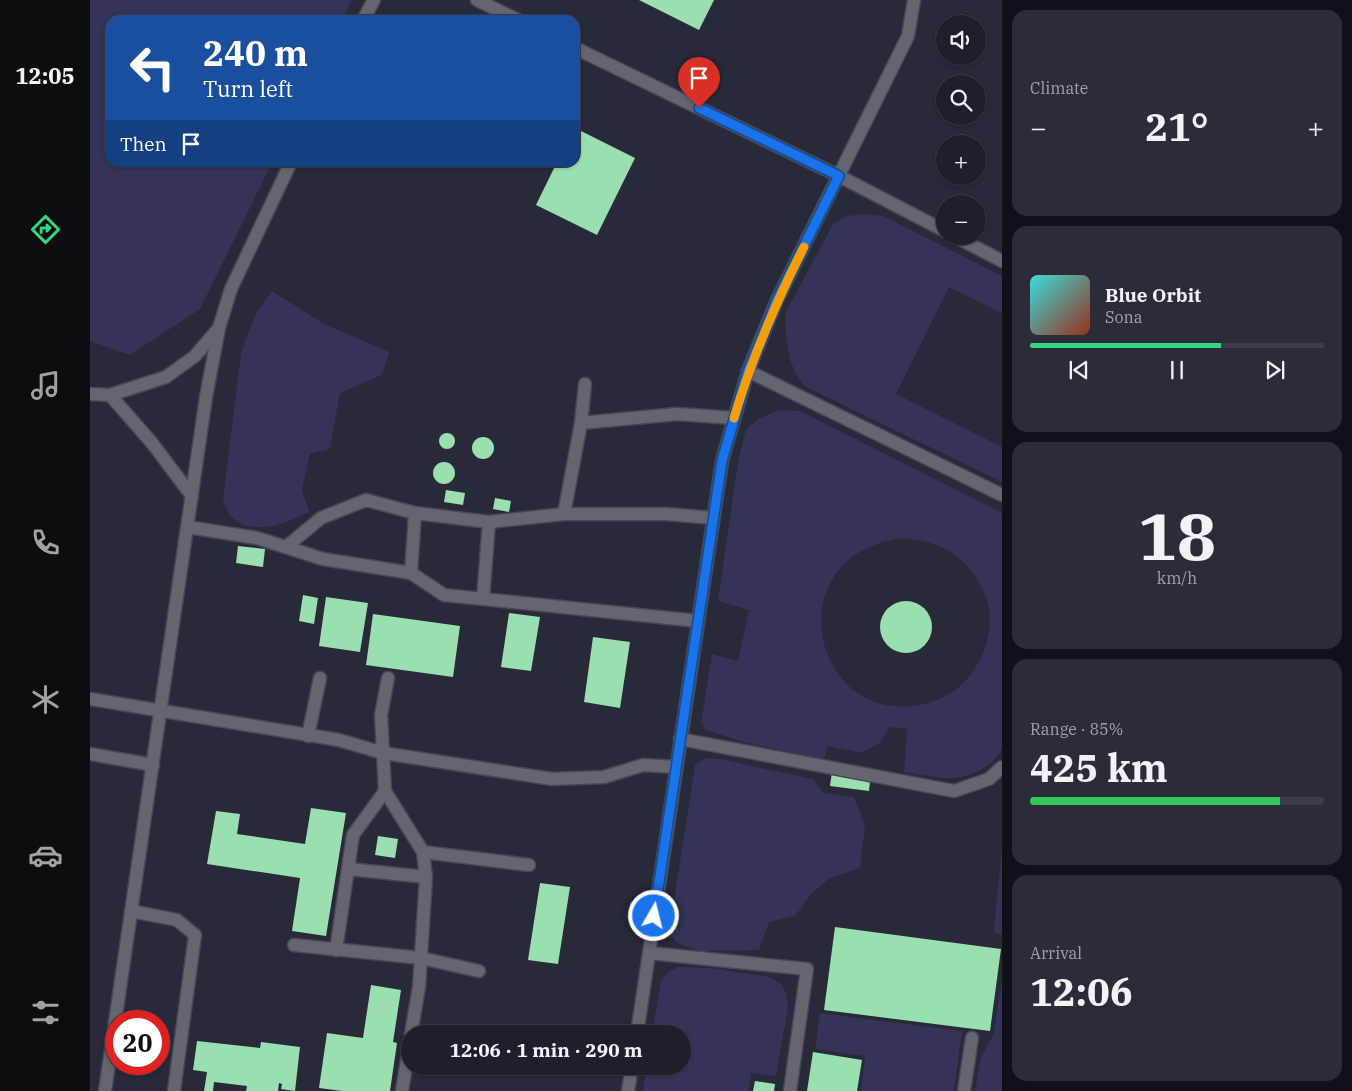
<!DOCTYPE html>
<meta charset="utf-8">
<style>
body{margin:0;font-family:"IBM Plex Serif",serif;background:#2b2c37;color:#f1f3f6;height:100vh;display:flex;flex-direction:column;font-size:19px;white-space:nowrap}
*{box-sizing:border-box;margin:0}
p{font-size:16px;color:#a1a2a9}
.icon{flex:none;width:28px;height:28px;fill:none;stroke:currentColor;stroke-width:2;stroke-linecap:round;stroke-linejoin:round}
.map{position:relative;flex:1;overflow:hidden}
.details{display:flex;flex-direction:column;gap:10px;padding:10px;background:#101118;width:350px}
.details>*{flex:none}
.banner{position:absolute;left:15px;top:15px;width:475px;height:152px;border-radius:15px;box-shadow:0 1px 4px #0004,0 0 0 1px #3c3d47;background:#1a4fa0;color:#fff;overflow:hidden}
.fabs{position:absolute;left:846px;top:15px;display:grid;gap:10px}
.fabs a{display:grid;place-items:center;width:50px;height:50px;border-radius:50%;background:#1e1f2b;box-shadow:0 1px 4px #0004,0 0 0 1px #3c3d47;font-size:25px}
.speed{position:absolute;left:15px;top:1010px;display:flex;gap:10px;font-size:25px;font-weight:700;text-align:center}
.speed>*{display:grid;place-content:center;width:65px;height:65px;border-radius:50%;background:#1e1f2b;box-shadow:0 1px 4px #0004,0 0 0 1px #3c3d47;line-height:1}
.speed .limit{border:8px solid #d22;background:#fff;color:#111}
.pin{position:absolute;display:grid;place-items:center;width:42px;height:42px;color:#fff;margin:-51px -21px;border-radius:50% 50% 50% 0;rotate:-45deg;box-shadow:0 0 5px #0007}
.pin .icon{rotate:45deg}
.me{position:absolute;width:55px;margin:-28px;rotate:8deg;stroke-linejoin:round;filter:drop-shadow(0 0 4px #0008)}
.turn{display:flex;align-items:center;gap:18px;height:105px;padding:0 15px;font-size:22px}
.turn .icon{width:65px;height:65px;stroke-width:2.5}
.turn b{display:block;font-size:35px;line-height:42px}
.then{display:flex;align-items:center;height:48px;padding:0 15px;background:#0003;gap:10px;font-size:19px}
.big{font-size:38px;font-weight:800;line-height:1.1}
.details .widget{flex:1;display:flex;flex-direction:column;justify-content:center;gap:8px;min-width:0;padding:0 18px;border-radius:15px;background:#2b2c37}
.details .dial{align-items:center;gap:0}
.dial b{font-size:65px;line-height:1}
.song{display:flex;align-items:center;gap:15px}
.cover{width:60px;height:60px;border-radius:8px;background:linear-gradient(135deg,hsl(180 70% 55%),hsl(10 70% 35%))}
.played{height:5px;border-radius:2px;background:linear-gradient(90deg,#35d881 65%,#3c3d47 65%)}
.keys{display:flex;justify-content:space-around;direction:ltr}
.heat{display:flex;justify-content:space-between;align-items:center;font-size:28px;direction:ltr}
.charge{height:8px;border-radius:4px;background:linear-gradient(90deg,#34c759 85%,#3c3d47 0)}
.trip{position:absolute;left:311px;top:1025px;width:290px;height:50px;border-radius:25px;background:#1e1f2b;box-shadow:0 1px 4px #0004,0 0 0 1px #3c3d47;font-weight:800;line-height:50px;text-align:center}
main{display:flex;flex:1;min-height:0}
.dock{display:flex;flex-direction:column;width:90px;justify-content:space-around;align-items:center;background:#0c0c11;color:#a1a2a9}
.dock .icon{width:35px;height:35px}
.dock .on{color:#35d881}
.dock b{font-size:22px;color:#f1f3f6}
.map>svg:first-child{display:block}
</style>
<main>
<nav class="dock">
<b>12:05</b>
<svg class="icon on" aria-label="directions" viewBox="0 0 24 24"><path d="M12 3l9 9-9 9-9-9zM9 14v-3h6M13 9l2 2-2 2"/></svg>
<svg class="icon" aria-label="music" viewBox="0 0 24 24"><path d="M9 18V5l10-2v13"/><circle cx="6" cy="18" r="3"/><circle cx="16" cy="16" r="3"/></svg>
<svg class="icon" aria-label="phone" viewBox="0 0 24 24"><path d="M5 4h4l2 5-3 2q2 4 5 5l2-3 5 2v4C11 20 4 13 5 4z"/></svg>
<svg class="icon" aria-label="climate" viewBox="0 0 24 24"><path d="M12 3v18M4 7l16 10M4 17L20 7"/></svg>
<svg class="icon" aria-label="car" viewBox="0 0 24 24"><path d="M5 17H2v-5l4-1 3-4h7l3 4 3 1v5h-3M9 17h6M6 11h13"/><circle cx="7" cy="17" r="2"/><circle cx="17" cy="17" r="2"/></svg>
<svg class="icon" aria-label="filters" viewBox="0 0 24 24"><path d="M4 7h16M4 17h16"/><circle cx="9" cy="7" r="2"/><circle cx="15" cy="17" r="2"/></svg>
</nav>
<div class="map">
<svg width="912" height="1091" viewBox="0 0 912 1091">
<rect width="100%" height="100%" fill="#282939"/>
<g fill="#333457" fill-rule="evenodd">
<polygon points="0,0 262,0 252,20 20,20 20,162 182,163 110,309 40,355 0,341"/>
<polygon points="775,214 793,216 912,276 912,313 859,287 806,394 912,447 912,482 716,387 708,378 700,360 696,335 695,314 743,224 757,216"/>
<path d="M182,291L234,324L299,352L292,375L250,393L240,449L220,454L212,490L219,512C191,527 143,542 133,499L151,353L166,313Z"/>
<path d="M689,410L710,411L912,513V749C902,767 879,779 858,778C844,778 829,774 814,772L817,729L800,727L790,743L771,753L738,746L734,759L657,743L616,730L611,723L622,654L648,661L659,610L628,601L648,462L656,429L670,418ZM812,538C853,541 881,558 896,597C905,624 897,654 880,675C868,691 849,702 829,705C721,724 685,555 812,538Z"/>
<polygon points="616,758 630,759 723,779 733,793 764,797 775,826 770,868 740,878 722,893 705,916 679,922 669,950 609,951 587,943 579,933 605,765"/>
<polygon points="912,846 912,935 904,932"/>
<polygon points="588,967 621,968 680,977 692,985 696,995 698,1008 686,1076 661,1073 659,1091 553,1091 557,1066 592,1066 592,1034 562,1034 571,981 578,972"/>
<polygon points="912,980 912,1091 885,1091 891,1057 903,1036"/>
<polygon points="730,1013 872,1031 864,1091 771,1091 775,1056 725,1049"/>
</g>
<g fill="#9adfb0">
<polygon points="549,0 624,0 609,30"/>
<polygon points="485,128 545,158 507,235 446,205 467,162 485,162"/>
<circle cx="357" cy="441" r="8"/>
<circle cx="393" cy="448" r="11"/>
<circle cx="354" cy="473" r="11"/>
<polygon points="356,490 375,493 373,505 354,502"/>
<polygon points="405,498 421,501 419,512 403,509"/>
<polygon points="148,546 175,549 173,567 146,563"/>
<polygon points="213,595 228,598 224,624 209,621"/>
<polygon points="236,597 278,603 270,652 229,646"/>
<circle cx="816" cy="627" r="26"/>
<polygon points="419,613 450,617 441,671 411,667"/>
<polygon points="283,614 370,626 363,677 276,665"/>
<polygon points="503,637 540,642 530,708 494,702"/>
<polygon points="743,765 781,771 779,791 740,786"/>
<polygon points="221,808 256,813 236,936 202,931 210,878 117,864 126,811 150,814 147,834 215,844"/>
<polygon points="288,836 308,839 305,858 285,855"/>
<polygon points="450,883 480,887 468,964 438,960"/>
<polygon points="745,927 911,949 900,1031 734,1010"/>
<polygon points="281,985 311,990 303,1042 307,1043 300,1091 252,1091 229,1088 237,1033 273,1038"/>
<polygon points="107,1041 170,1048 171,1042 210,1047 205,1091 191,1089 192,1084 189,1083 188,1091 156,1091 157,1086 124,1082 123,1091 114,1091 117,1072 103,1070"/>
<polygon points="723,1052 772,1060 767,1091 717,1091"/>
<polygon points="665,1081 685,1084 684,1091 663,1091"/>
</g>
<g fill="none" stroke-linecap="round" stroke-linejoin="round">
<g stroke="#464756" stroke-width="15">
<g id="service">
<polyline points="387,0 428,20"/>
<polyline points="273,20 284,0"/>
<polyline points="485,48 749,176 855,231"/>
<polyline points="864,236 912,261"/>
<polyline points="658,371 912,495"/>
<polyline points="0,394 20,395 76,377 105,356 129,328"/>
<polyline points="20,395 62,443 102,496"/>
<polyline points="491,423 587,414 644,418"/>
<polyline points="474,514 491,423 495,384"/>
<polyline points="98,527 167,538 233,559 321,573 354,595 608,621"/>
<polyline points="196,547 231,518 276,500 325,513 399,522 474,514 576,514 623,518"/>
<polyline points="321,573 325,513"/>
<polyline points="393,599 399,522"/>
<polyline points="298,678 291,715 295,791 333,852 336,877 329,987 321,1034"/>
<polyline points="0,699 249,740 293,753 462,779 514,777 553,765 586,767"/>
<polyline points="218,736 230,678"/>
<polyline points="590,739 864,791 899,779 912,767"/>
<polyline points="0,754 63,765"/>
<polyline points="333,852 439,865"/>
<polyline points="258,869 336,877"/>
<polyline points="41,911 87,920 105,935 84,1091"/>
<polyline points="204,945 331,958 389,971"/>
<polyline points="246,950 263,835 295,791"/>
<polyline points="559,953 717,969 700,1091"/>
<polyline points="547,1034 632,461 658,371 687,300 818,36 824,0"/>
<polyline points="15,1091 116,397 129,328 141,289 201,162"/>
<polyline points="312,1091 320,1042"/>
<polyline points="538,1091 542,1066"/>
<polyline points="874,1091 882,1038"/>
</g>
</g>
<use href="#service" stroke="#64656e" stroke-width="12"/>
</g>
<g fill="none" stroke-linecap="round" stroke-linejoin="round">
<g stroke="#114b97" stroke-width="12">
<polyline id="route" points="564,916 632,461 658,371 673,336 687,300 749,176 609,108"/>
</g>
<use href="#route" stroke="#1a73e8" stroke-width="9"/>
<path stroke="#f59e0b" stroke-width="9" d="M644,418C662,358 685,304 714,247"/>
</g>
</svg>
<div class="fabs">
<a><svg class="icon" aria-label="sound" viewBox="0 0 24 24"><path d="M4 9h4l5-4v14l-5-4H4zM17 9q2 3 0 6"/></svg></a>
<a><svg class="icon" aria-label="search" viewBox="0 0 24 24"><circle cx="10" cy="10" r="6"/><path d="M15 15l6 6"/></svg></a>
<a>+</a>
<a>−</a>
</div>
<div class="speed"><div class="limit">20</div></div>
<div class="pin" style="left:609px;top:108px;background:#d93025"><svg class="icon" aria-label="arrive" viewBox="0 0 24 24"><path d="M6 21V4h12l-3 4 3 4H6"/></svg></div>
<svg class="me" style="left:564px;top:916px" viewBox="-20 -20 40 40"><circle r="17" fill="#1a73e8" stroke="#fff" stroke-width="3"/><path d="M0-11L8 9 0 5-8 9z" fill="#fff"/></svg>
<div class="trip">12:06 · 1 min · 290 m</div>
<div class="banner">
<div class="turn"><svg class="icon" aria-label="left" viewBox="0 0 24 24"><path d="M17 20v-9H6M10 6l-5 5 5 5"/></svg><div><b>240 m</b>Turn left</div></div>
<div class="then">Then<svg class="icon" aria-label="arrive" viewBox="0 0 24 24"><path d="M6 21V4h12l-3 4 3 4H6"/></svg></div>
</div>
</div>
<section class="details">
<div class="widget"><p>Climate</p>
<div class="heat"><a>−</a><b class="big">21°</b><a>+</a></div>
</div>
<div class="widget">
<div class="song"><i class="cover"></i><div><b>Blue Orbit</b><p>Sona</p></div></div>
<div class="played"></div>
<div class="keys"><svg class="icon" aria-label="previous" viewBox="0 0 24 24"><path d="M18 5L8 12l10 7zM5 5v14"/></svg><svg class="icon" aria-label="pause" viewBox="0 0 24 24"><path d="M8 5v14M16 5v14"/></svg><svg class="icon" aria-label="next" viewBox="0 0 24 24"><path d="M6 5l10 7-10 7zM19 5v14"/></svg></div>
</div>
<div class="widget dial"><b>18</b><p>km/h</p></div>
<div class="widget"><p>Range · 85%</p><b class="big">425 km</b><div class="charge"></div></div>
<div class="widget"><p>Arrival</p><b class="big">12:06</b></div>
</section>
</main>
